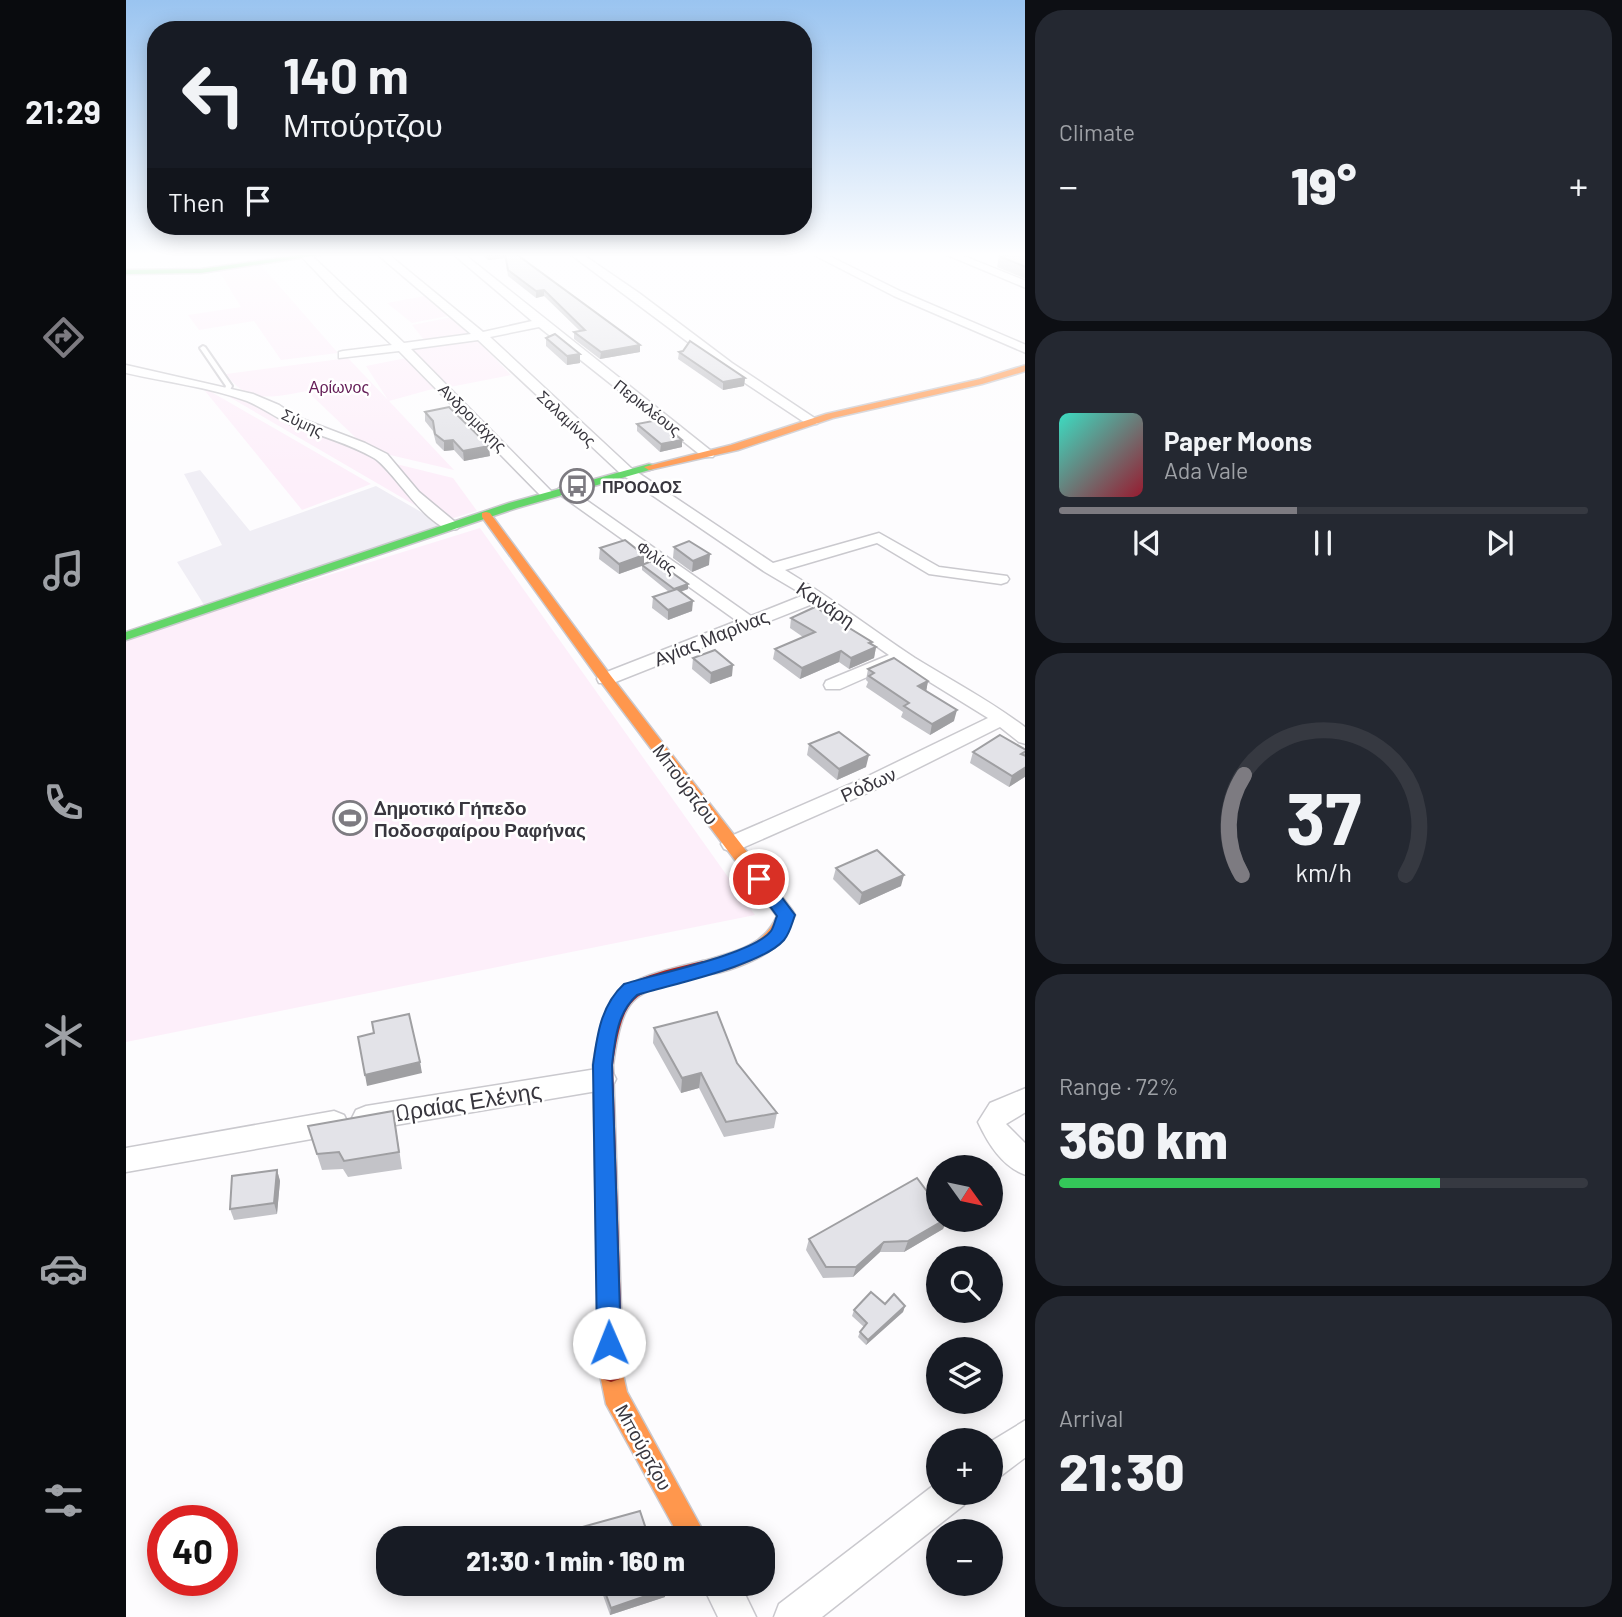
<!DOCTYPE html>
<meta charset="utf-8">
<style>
body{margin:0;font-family:Barlow,sans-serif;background:#242831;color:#f1f3f6;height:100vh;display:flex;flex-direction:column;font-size:26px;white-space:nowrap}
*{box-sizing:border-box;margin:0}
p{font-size:23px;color:#9ea1a6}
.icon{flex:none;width:38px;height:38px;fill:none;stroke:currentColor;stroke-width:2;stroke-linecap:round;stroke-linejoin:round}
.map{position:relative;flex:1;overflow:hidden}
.details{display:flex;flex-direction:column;gap:10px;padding:10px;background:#0d0f14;width:597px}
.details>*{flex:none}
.hud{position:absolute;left:21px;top:21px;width:665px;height:214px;border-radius:28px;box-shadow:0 4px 18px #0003;background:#171b24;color:#f1f3f6;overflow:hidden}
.needle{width:46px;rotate:123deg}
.tools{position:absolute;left:800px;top:1155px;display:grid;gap:14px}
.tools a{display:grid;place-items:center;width:77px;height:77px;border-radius:50%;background:#171b24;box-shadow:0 4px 18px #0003;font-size:35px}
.speed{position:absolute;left:21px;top:1505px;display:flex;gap:14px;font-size:35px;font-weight:700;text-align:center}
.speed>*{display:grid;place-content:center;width:91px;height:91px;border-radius:50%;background:#171b24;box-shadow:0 4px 18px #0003;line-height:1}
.speed .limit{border:10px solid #d22;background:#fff;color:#111}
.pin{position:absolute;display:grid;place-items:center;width:60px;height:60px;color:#fff;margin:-30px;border:4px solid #fff;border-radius:50%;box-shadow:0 2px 7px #0007}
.me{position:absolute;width:77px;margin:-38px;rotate:359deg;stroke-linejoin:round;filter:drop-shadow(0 0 5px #0008)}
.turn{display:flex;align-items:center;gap:24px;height:147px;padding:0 21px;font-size:32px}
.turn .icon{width:91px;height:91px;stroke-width:2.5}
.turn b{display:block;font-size:49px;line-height:60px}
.then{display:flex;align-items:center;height:66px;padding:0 21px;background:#0003;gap:14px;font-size:26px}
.big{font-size:52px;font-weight:800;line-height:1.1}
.details .card{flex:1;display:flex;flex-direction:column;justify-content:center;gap:10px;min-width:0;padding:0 24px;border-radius:28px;background:#242831}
.details .dial{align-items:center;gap:0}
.dial svg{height:182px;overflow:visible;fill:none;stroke:#363941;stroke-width:7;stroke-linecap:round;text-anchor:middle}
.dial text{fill:#f1f3f6;stroke:none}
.song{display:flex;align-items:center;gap:21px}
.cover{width:84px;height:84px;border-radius:10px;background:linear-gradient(135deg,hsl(170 70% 55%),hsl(350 70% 35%))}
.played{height:7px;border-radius:4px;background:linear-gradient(90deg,#7d7b81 45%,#363941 45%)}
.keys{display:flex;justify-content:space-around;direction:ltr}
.heat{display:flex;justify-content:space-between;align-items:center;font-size:38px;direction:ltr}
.charge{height:10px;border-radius:5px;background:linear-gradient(90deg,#34c759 72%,#363941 0)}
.trip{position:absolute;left:250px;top:1526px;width:399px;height:70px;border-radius:28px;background:#171b24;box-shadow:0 4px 18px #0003;font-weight:800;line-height:70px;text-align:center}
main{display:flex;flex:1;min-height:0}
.tab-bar{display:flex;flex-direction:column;width:126px;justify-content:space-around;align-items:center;background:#090b0e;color:#9ea1a6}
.tab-bar .icon{width:49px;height:49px}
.tab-bar .on{color:#7d7b81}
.tab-bar b{font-size:32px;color:#f1f3f6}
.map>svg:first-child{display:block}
</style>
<main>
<nav class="tab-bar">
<b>21:29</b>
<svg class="icon on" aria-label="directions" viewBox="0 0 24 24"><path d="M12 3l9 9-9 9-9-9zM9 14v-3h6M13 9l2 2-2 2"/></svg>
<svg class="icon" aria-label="music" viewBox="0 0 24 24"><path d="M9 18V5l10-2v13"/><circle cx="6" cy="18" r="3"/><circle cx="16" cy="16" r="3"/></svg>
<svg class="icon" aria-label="phone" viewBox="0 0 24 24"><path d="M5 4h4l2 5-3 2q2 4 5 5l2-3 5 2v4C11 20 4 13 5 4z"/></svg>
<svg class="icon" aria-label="climate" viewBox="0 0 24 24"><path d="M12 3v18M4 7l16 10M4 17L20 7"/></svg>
<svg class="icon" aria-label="car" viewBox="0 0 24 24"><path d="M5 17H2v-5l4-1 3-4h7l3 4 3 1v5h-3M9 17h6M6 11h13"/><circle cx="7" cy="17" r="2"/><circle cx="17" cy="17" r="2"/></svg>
<svg class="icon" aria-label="filters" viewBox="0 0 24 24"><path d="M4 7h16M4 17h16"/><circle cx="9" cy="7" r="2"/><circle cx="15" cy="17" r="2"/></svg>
</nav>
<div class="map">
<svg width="900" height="1617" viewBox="0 0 900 1617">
<rect width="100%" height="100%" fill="#fdfcfe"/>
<polygon fill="#f0eef5" points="74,470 124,531 250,486 316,524 80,608 51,562 96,545 58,474"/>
<g fill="#fdeffa">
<polygon points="134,264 212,353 155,360 128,321 73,330 62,315 115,307 93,271"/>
<polygon points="299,296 322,316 286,323 261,303"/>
<polygon points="326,317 346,334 299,341 286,325"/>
<polygon points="351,340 385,375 324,387 285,349"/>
<path d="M222,358L262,400L240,366L280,358L310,388L263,401L328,470L260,454L230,438L181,391C148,397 122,405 100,374Z"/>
<polygon points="75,386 245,484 176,510"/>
<polygon points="93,391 128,403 161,423 251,458 292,507"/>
<polygon points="266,463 327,478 351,511 324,519 289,490"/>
<polygon points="354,528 629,915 0,1042 0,638"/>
</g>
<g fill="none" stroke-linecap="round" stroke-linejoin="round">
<g stroke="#cac9ce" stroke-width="4">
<polygon id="lane" points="77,346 79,347 106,386 103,392 98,391 100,386 74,348"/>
</g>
<g stroke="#cac9ce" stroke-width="3">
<g id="street">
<path d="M173,254H184L278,343L345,334L251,254H262L357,332L406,321L327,254H338L589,454L587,457H577L413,327L364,337L505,468L647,563L753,533L813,567L881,576L883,579L881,582L875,584L803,574L751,543L659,570C704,597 745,629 789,658C826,681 865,701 900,728V744L893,742L874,727L748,790L614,849L606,852L598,849L595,844L598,839L734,780L862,718L773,663L714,689H700L698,685L700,681L763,655L689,603L487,683H473L471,679L473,675L611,621L433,494L431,491L433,488H443L625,616L678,595L639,572L495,474L352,340L285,349L429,495L422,499L417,498L273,351L213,358V352L217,351L266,345L213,296Z"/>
<polygon points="444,254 456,254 513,293 606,363 693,421 691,424 681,424 598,369"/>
<polygon points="686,254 699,254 776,292 900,345 900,353 768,296"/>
<polygon points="819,254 833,254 900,281 900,288"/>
<path d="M0,365L127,394L153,405L171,417L239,443L261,454L293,492L334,526L331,529C305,536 268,470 248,458C224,444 195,436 168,426C152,419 138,408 121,401C83,387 39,382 0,373Z"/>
<polygon points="477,1068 486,1071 490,1079 486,1087 477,1090 240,1130 230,1126 226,1118 230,1110 240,1106"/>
<path d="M900,1088V1112L880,1124L900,1144V1175C876,1167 862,1143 852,1122L864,1103Z"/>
<polygon points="208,1111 218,1115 222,1123 218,1131 208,1135 0,1172 0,1148"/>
<polygon points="900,1420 900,1457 876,1475 864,1480 864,1442"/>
<polygon points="812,1482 812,1493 843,1493 838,1505 696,1617 648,1617 653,1604"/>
<polygon points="576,1584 614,1584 630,1617 592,1617"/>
</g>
</g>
<g stroke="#cac9ce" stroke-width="3">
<g id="fast">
<polygon points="180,254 199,254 75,273 0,274 0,270 75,269"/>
<polygon points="523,464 527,465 527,469 391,508 0,640 0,632 383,503"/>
</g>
</g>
<g stroke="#cac9ce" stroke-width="3">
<g id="slow">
<polygon points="900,365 900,371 856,384 707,418 612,450 523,470 518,467 605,445 700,414 854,379"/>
<path d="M360,512L364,513L485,676L666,910L669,915C664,925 660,936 652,944C638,958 590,979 571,973L568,968L571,963C602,953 636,950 651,916L475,682L356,517V513Z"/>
<polygon points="485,1358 494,1361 501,1392 581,1538 554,1538 480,1404 473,1370 476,1361"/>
</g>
</g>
<g stroke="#cac9ce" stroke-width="3">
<path id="jam" d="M577,961L583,963L586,968L583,973C513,995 498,982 487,1065L497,1370L494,1379L485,1382L476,1379L473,1370L467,1065C480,981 500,980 577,961Z"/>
</g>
<use href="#lane" fill="#fff" fill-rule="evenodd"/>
<use href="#street" fill="#fff" fill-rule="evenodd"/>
<use href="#fast" fill="#63d668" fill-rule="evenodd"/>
<use href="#slow" fill="#ff974d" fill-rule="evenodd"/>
<use href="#jam" fill="#b3261e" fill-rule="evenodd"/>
</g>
<g fill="#c3c3c8">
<polygon points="354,254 390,254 514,345 514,352 474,359 448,339 448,332 454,331 418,296 410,298 382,276 379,258 362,260"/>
<polygon points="900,254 900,279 871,267 873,256"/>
<polygon points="420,338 454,354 454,363 441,365 420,346"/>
<polygon points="553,352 619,378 618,386 597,390 552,359"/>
<polygon points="299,412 364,456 338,461 328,450 318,451 310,443 307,431 299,421"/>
<polygon points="511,424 556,440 556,447 534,452 511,431"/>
<polygon points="548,547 583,565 566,572 547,558"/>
<polygon points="474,548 518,564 562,584 562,589 555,592 566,611 542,620 526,608 527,597 543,592 516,570 516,566 493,574 473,559"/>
<polygon points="665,618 745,644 750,647 748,658 723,669 713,662 674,679 647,659 649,649 677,637 664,628"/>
<polygon points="567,658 606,676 584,684 566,669"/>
<polygon points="742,669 802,681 800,691 828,721 804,735 775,717 777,712 740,687 742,682 740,680"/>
<polygon points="683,744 740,767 711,780 681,755"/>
<polygon points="900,750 900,776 883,787 844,763 847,752"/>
<polygon points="710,868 775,886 733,905 707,879"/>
<polygon points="528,1028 611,1063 651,1113 648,1128 598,1137 573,1088 555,1093 527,1043"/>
<polygon points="182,1126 270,1128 276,1169 222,1177 217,1169 196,1170"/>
<polygon points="151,1170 154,1181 151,1214 108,1220 104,1209"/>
<polygon points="812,1220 821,1220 817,1229 778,1252 754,1252 727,1277 697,1278 680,1250 683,1239"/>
<polygon points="759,1304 779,1306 777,1312 740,1345 732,1337 734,1332 738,1327 726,1316 728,1310"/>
<polygon points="449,1529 523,1538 449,1538"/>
<polygon points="473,1584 539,1584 539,1597 484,1615"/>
</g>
<g fill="#9f9fa2">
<polygon points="361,254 379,254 379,258 362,260"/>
<polygon points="418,290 418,296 410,298 410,291"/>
<polygon points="514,345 514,352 474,359 475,352"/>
<polygon points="454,354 454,363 441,365 441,356"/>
<polygon points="619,378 618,386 597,390 597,382"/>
<polygon points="327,440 328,450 318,451 318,441"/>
<polygon points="556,440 556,447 534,452 535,444"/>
<polygon points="363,446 364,456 338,461 337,451"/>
<polygon points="584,554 583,565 566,572 567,561"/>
<polygon points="518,555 518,565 493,574 493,564"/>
<polygon points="562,584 562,589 547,594 548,589"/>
<polygon points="567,601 566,611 542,620 542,610"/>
<polygon points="746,642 744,650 750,647 748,658 723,669 725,658"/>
<polygon points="715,651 713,662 674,679 676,668"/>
<polygon points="607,665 606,676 584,684 585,673"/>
<polygon points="802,681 800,692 792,686"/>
<polygon points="831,710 828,721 804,735 806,724"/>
<polygon points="743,755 740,767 711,780 713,769"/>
<polygon points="900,767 900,776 883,787 886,776"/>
<polygon points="778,875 775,886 733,905 736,893"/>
<polygon points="294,1062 296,1073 241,1086 239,1075"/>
<polygon points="575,1073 573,1088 555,1093 556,1078"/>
<polygon points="151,1170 154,1181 151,1214 148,1203"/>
<polygon points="818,1220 821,1220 817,1229 778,1252 782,1241"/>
<polygon points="758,1242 754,1252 727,1277 730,1267"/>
<polygon points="779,1306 777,1312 740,1345 742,1340"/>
<polygon points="540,1589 539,1597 484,1615 485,1608"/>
</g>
<g fill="#e3e3e8" stroke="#9f9fa2" stroke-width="2">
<polygon points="379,254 390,254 514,345 475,352 448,332 459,330 418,290 410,291 382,270"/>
<polygon points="886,254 900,254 900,267 873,256"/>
<polygon points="429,334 454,354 441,356 420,338"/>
<polygon points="564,341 619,378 597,382 553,352 557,351"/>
<polygon points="323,407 363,446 337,451 327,440 318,441 309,434 307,421 299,412"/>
<polygon points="532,420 556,440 535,444 511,424"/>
<polygon points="499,540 518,555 493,564 474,548"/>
<polygon points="563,541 584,554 567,561 548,547"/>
<polygon points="528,560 562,584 548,589 516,565"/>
<polygon points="551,589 567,601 542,610 527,597"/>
<polygon points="689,607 746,642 743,643 750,647 725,658 715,651 676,668 649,649 689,632 665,618"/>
<polygon points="589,650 607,665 585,673 567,658"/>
<polygon points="768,658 802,681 792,686 831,710 806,724 778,706 783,703 743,676 748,673 742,669"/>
<polygon points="713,732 743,755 713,769 683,744"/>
<polygon points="874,735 900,750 900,751 895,754 900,756 900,767 886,776 847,752"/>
<polygon points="751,850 778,875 736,893 710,868"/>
<polygon points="591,1012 611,1063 651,1113 600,1122 575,1073 556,1078 528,1028"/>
<polygon points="283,1014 294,1062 239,1075 232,1037 248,1033 246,1022"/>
<polygon points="267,1111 273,1152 218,1161 213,1152 191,1154 182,1126"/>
<polygon points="151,1170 148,1203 104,1209 106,1176"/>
<polygon points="791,1178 812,1206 812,1220 818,1220 782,1241 758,1242 730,1267 700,1267 683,1239"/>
<polygon points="745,1292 759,1304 768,1294 779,1306 742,1340 734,1332 741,1323 728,1310"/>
<polygon points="514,1511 523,1538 454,1538 449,1529"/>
<polygon points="476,1584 539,1584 540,1589 485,1608"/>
</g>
<linearGradient id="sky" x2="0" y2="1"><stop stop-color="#9ac4f0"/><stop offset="0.53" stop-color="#fefeff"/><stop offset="1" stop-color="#fefeff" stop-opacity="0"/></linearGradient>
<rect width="900" height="480" fill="url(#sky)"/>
<path fill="#1a73e8" stroke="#114b97" stroke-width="2" d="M633,873L639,875L669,915C666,923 664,933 658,940C635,966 546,984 511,995C491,1013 489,1039 486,1065L495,1343L491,1352L483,1355L475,1352L471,1343L467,1065C471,1035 475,1005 498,984C529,974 628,954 645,931C648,927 649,920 651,916L624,879Z"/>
<defs>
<g id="bus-ring" transform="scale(1.75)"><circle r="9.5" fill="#fff" stroke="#7d7b81" stroke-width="1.5"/><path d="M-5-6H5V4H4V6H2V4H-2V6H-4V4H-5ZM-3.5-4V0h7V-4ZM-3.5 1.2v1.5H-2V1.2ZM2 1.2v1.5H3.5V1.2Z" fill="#7d7b81"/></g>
<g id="stadium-ring" transform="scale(1.75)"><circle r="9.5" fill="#fff" stroke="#7d7b81" stroke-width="1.5"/><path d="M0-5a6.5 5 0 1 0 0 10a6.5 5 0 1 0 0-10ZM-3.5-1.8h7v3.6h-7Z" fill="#7d7b81"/></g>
</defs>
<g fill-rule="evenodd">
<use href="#bus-ring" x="451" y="486"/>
<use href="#stadium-ring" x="224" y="818"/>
</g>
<g text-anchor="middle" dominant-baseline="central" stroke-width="5" stroke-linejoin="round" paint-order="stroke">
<g font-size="16" fill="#641d57" stroke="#fff">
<text x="213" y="386">Αρίωνος</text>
</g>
<g font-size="16" fill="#38363e" stroke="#fff">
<text transform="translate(522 407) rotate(38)">Περικλέους</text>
<text transform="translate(347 417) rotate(45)">Ανδρομάχης</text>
<text transform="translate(441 418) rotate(43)">Σαλαμίνος</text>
<text transform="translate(177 422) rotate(25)">Σύμης</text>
<text transform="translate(531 557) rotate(35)">Φιλίας</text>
</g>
<g font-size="16" font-weight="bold" fill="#38363e" stroke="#fff" text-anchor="start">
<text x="476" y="486">ΠΡΟΟΔΟΣ</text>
</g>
<g font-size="19" fill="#38363e" stroke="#fff">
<text transform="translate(700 604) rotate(34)">Κανάρη</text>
<text transform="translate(585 637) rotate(-22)">Αγίας Μαρίνας</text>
<text transform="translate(560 784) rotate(53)">Μπούρτζου</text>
<text transform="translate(742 784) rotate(-24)">Ρόδων</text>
<text transform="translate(518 1447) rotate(61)">Μπούρτζου</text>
</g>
<g font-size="19" font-weight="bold" fill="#38363e" stroke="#fff" text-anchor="start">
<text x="248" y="807">Δημοτικό Γήπεδο<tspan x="248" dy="22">Ποδοσφαίρου Ραφήνας</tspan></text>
</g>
<g font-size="23" fill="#38363e" stroke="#fff">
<text transform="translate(342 1101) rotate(-9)">Ωραίας Ελένης</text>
</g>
</g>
</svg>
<div class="tools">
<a><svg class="needle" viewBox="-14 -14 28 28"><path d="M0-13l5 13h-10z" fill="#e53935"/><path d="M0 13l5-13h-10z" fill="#9ea1a6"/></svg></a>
<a><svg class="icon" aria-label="search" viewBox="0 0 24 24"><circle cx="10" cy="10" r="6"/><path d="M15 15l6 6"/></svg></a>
<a><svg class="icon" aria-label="layers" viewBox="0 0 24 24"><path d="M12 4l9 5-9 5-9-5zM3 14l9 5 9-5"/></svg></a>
<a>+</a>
<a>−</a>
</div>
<div class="speed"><div class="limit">40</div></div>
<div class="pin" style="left:633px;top:879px;background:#d93025"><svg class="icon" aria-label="arrive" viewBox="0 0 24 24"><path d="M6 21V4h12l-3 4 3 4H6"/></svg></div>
<svg class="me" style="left:483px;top:1343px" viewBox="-20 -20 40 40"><circle r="19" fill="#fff"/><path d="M0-13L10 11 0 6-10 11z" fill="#1a73e8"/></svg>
<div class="trip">21:30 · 1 min · 160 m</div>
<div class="hud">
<div class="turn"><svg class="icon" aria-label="left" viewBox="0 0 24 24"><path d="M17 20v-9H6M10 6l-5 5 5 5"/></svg><div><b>140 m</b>Μπούρτζου</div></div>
<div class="then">Then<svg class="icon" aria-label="arrive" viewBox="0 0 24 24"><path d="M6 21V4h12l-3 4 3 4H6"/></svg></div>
</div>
</div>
<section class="details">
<div class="card"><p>Climate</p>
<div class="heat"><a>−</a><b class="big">19°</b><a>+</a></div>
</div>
<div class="card">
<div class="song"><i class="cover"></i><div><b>Paper Moons</b><p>Ada Vale</p></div></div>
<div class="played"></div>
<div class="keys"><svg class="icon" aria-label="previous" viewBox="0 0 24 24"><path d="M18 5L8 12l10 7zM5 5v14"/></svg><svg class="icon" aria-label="pause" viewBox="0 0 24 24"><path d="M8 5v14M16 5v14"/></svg><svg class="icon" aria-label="next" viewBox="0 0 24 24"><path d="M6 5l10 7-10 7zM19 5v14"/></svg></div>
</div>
<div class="card dial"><svg viewBox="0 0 100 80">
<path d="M14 69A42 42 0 1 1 86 69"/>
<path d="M14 69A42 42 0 0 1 15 25" stroke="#7d7b81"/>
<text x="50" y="56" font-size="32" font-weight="700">37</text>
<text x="50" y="72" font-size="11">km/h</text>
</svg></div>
<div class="card"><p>Range · 72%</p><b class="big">360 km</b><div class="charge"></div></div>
<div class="card"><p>Arrival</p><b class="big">21:30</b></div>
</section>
</main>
